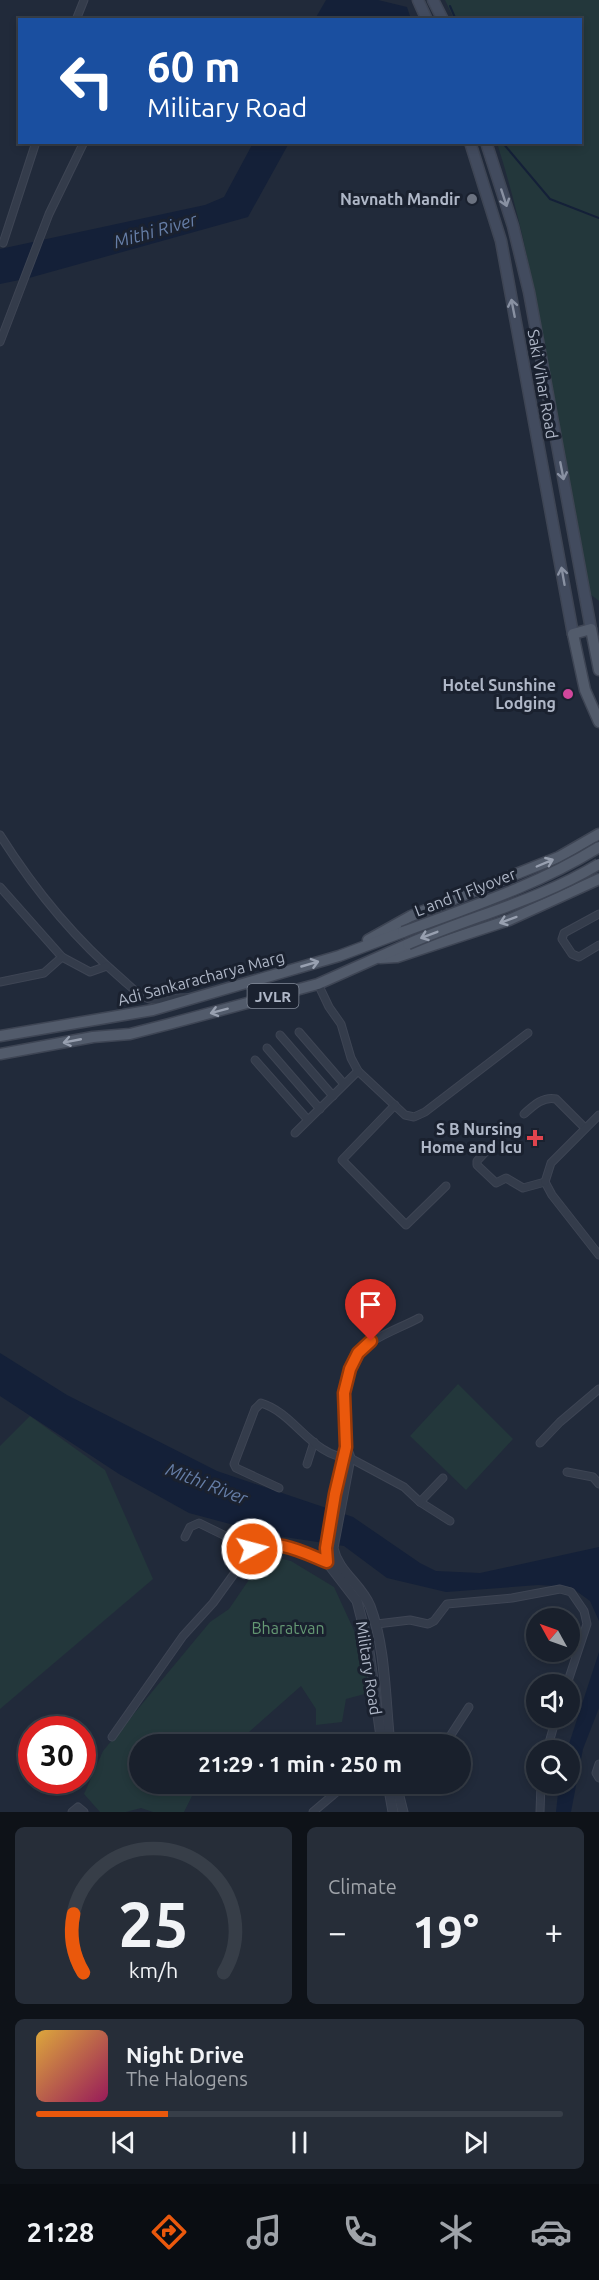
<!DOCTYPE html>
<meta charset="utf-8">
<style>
body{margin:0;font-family:Ubuntu,sans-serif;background:#262d38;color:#f1f3f6;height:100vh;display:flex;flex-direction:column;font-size:22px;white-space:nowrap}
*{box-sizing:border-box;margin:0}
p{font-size:20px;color:#9fa3a9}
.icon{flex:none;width:33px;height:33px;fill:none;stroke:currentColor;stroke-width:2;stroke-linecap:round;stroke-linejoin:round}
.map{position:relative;height:1812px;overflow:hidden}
.drawer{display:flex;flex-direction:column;gap:15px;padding:15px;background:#0e1218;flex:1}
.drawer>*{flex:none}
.guide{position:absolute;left:18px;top:18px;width:564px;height:126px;border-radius:0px;box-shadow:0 3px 9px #0003,0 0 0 2px #373e48;background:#1a4fa0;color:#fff;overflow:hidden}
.needle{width:39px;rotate:310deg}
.tools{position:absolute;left:526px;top:1608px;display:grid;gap:12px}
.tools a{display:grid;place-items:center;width:54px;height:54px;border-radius:50%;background:#19202c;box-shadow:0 3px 9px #0003,0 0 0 2px #373e48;font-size:30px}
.speed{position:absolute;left:18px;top:1716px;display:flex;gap:12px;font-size:30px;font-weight:700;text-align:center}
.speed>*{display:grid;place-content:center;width:78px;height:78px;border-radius:50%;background:#19202c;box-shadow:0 3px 9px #0003,0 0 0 2px #373e48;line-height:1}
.speed .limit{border:9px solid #d22;background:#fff;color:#111}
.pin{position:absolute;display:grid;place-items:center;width:51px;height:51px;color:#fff;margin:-62px -26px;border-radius:50% 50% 50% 0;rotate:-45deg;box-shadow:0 0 6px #0007}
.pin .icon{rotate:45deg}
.me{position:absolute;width:66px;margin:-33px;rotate:83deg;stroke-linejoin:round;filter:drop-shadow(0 0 4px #0008)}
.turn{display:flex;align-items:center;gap:21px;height:126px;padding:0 30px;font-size:27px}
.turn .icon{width:78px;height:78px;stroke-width:2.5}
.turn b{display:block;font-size:42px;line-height:51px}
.big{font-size:45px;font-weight:700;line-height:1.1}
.drawer .card{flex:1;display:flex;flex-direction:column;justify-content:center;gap:9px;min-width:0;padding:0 21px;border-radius:9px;background:#262d38}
.drawer .dial{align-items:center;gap:0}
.dial svg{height:156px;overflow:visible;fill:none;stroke:#373e48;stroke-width:7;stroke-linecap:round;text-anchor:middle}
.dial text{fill:#f1f3f6;stroke:none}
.song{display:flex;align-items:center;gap:18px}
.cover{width:72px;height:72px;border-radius:9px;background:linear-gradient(135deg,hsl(40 70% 55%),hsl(330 70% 35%))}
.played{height:6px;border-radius:3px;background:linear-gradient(90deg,#ea580c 25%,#373e48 25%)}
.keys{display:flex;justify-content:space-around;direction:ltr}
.heat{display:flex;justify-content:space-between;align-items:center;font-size:33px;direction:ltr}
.drawer .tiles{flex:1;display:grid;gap:15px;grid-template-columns:1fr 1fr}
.card:last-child{grid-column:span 2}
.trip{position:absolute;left:129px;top:1734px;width:342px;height:60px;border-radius:30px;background:#19202c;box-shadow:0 3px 9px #0003,0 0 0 2px #373e48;font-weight:700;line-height:60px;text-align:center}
.dock{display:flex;height:96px;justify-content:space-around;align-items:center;background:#0a0d12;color:#9fa3a9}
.dock .icon{width:42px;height:42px}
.dock .selected{color:#ea580c}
.dock b{font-size:27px;color:#f1f3f6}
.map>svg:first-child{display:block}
</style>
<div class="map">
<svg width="599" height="1812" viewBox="0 0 599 1812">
<rect width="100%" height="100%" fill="#212a3a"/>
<g fill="#23373b">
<path d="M445,0H599V601L581,587L573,556C554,416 540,278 497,143L580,142V20L454,19Z"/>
<polygon points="458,1384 513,1439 466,1490 410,1436"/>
<polygon points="30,1416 105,1470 153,1579 0,1709 0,1446"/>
<polygon points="266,1555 291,1561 334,1587 363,1650 372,1692 346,1699 342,1722 316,1725 316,1709 301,1686 241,1739 239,1744 140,1744 140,1784 198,1784 184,1812 153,1812 141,1808 126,1812 100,1812 84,1794 103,1751 210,1622 229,1609"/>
</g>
<g fill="#142038">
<polygon points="326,0 378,0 407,7 411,19 315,19"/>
<polygon points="253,143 289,143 248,217 29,278 0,284 0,249 205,205 224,197"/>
<polygon points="0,1353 67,1395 217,1471 353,1517 420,1563 436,1571 480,1573 599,1547 599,1621 590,1601 571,1587 538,1585 446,1592 387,1578 344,1546 271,1535 189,1513 119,1474 0,1396"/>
<polygon points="599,1652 599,1708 583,1749 571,1812 556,1812 559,1784 570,1784 570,1750 567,1750"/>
</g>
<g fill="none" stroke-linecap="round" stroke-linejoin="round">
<g stroke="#142038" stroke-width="2">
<polyline points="450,6 456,20"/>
<polyline points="502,142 550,199 599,218"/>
</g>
<g stroke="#3e4554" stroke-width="9">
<g id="minor">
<polyline points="76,20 84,0"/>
<polyline points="3,243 36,142"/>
<polyline points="0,342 49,214 84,142"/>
<path d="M0,835C34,889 74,938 123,980C130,986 139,996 149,999C159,1002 177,996 190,998"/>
<polyline points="0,887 62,957 44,973 0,982"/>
<polyline points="599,914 564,933 562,939 572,954 579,957 599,945"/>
<polyline points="62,957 90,972 107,966"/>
<polyline points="318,984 329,1007 341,1024 351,1058 358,1071 405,1115 414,1117 425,1112 528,1033"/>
<polyline points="299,1032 344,1084"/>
<polyline points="280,1035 333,1096"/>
<polyline points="267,1048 320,1109"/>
<polyline points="255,1060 308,1120"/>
<polyline points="395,1105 342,1160 406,1225 446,1186"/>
<path d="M524,1114C533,1106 543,1096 556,1099L585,1128"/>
<polyline points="295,1133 358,1071"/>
<polyline points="494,1143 477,1161 477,1165 496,1183 506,1178 523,1188 545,1182"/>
<polyline points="545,1182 552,1195 599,1255"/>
<polyline points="545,1182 551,1163 599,1115"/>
<polyline points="540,1443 560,1422 599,1389"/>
<path d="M346,1447C343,1412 337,1362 373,1341C387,1332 404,1326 419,1318"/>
<polyline points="307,1464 314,1442"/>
<polyline points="567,1472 593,1477 599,1484"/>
<path d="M279,1488L236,1468L234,1464L255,1409L261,1403C295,1413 312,1457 350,1458L404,1487L420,1502L450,1521"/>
<polyline points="420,1502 443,1478"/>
<polyline points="185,1537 190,1527 199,1523 252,1549"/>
<polyline points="377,1624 410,1620 428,1624 434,1621 447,1604 512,1598 560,1589 571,1592 584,1611 587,1624 567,1684"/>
<path d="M112,1737L183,1636L213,1603L252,1549C278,1536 303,1557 329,1562"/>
<polyline points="332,1744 340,1744"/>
<polyline points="445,1744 469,1707"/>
<polyline points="547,1750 556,1718"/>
<polyline points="599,1764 596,1773 599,1778"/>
<polyline points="364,1784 366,1784"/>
<polyline points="72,1812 78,1807 84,1812"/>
<polyline points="313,1812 346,1784"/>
<polyline points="540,1812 541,1784"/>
</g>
</g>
<g stroke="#3e4554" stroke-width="11">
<g id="tertiary">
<path d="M346,1447L350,1458L333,1548C338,1572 361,1584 370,1606C386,1648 385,1700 390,1744"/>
<polyline points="346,1447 338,1476 326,1548 327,1562 357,1601 368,1644 382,1744"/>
<polyline points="388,1784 393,1812"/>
<polyline points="396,1784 403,1812"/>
</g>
</g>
<g stroke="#3e4554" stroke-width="13">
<g id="secondary">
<polyline points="418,0 427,20"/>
<polyline points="433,0 443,20"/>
<polyline points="470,142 501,241 573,634"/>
<polyline points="486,142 513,226 529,292 591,629"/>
</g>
</g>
<g stroke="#3e4554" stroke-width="13">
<g id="primary">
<polyline points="599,670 591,629 573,634 585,690 599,722"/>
<polyline points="368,940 411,916 559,857 599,834"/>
<polyline points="380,958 397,957 509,920 599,879"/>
<polyline points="0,1036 153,1010 339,956 403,932"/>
<polyline points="0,1054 93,1037 130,1034 169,1024 318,984 408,944"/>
</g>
</g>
<use href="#minor" stroke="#343c4b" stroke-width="7"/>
<use href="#tertiary" stroke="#343c4b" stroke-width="9"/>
<use href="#secondary" stroke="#424b5e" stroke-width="10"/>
<use href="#primary" stroke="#525b6b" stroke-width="10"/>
<g stroke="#3e4554" stroke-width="13" stroke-linecap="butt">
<g id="primary-bridge">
<path d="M403,932C470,907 538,885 599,847"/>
<path d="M408,944C472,916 538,901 599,864"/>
</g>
</g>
<use href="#primary-bridge" stroke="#525b6b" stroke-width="10"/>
</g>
<defs><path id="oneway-shaft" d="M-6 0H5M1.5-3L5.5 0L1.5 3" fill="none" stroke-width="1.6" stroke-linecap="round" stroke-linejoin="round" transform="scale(1.5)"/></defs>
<g stroke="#8991a2">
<use href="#oneway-shaft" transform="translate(504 198) rotate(72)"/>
<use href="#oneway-shaft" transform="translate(513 308) rotate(-101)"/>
<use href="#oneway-shaft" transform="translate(562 471) rotate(79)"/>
<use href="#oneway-shaft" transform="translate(563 576) rotate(-100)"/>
</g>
<g stroke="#98a0b0">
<use href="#oneway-shaft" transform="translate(545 863) rotate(-23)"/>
<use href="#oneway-shaft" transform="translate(508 920) rotate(160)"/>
<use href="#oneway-shaft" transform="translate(429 935) rotate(159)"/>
<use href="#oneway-shaft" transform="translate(310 964) rotate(-16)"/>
<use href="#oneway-shaft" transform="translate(219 1011) rotate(165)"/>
<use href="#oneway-shaft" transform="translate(72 1041) rotate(169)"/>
</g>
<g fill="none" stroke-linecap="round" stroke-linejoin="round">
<g stroke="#983908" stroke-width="15">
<path id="route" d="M252,1549C275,1537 304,1553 327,1562L326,1548L335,1494L346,1447L344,1393L350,1369L358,1353L371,1341"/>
</g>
<use href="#route" stroke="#ea580c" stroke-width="10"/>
</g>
<circle fill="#6b7280" stroke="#1a212f" stroke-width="2" cx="472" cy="199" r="6"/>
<circle fill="#d1479c" stroke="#1a212f" stroke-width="2" cx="568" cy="694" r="6"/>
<path fill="#e0444e" stroke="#1a212f" stroke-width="2" d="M532 1129h6v6h6v6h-6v6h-6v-6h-6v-6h6z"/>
<g text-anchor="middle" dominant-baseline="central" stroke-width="6" stroke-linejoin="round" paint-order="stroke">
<rect fill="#1a212f" stroke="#828a99" stroke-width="1.5" x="247.5" y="984" width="51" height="24" rx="4.5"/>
<g font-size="15" font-weight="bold" fill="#afb7c7">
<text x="273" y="996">JVLR</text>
</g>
<g font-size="16" font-weight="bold" fill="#afb7c7" stroke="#1a212f" text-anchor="end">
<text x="460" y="199">Navnath Mandir</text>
<text x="556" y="685">Hotel Sunshine<tspan x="556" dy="18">Lodging</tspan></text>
<text x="522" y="1129">S B Nursing<tspan x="522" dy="18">Home and Icu</tspan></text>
</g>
<g font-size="16" fill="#afb7c7" stroke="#1a212f">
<text transform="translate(543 384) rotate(80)">Saki Vihar Road</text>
<text transform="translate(465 892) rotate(-21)">L and T Flyover</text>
<text transform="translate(201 978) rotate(-15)">Adi Sankaracharya Marg</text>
<text transform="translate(369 1668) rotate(81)">Military Road</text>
</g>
<g font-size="16" fill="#659974" stroke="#1a212f">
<text x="288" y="1628">Bharatvan</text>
</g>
<g font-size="18" font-style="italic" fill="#667ea7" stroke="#1a212f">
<text transform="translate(155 230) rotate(-16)">Mithi River</text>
<text transform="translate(207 1483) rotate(21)">Mithi River</text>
</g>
</g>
</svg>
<div class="tools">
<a><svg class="needle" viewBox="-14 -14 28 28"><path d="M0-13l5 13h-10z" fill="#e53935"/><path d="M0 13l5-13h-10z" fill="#9fa3a9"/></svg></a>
<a><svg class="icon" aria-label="sound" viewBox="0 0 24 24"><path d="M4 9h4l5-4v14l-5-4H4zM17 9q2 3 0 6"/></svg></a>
<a><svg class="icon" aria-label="search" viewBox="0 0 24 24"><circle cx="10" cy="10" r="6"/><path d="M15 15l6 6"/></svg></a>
</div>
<div class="speed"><div class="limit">30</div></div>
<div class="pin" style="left:371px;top:1341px;background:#d93025"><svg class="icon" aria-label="arrive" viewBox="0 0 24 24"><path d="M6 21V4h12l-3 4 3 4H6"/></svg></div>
<svg class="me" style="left:252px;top:1549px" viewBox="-20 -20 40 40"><circle r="17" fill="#ea580c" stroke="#fff" stroke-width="3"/><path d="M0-11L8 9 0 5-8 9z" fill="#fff"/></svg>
<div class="trip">21:29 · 1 min · 250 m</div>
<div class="guide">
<div class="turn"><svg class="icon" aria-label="left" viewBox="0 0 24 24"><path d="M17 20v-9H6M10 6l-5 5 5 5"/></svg><div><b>60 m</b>Military Road</div></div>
</div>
</div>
<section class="drawer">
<div class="tiles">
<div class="card dial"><svg viewBox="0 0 100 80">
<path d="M14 69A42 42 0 1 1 86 69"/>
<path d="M14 69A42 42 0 0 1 9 39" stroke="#ea580c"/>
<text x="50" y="56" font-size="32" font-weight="700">25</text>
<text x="50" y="72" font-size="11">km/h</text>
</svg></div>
<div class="card"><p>Climate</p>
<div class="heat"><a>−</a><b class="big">19°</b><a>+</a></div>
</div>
<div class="card">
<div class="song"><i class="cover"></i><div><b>Night Drive</b><p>The Halogens</p></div></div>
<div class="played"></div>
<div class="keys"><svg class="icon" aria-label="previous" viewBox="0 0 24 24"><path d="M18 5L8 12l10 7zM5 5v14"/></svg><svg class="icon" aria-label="pause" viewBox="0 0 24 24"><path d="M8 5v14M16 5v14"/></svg><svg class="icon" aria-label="next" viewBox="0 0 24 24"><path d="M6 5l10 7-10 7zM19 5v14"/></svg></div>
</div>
</div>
</section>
<nav class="dock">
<b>21:28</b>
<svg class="icon selected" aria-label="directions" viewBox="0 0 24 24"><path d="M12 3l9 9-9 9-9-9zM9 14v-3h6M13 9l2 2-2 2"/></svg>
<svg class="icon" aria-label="music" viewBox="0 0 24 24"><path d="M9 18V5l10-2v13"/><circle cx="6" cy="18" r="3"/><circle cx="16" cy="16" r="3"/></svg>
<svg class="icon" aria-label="phone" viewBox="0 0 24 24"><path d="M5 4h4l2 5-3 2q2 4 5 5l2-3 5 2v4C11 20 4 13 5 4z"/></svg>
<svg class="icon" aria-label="climate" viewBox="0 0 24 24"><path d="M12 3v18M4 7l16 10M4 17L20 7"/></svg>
<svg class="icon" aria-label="car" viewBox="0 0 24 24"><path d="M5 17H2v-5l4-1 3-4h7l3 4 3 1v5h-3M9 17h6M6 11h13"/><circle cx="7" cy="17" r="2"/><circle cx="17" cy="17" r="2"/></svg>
</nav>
